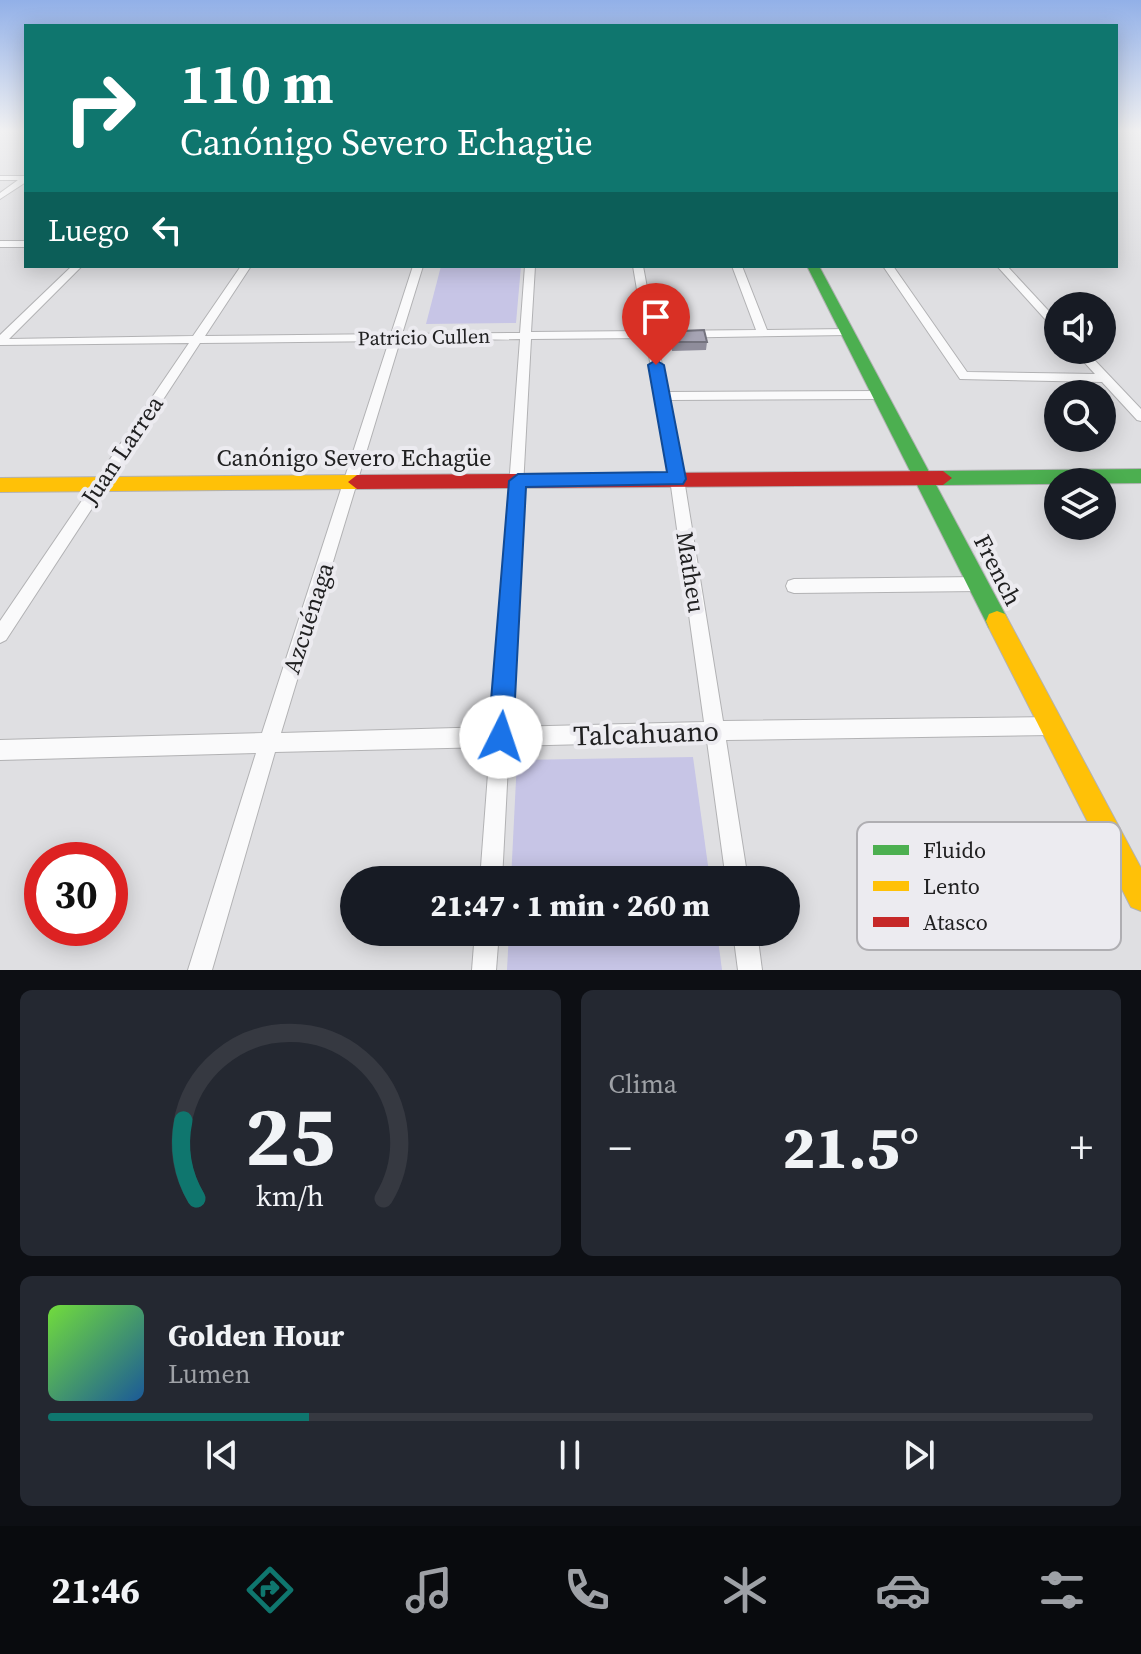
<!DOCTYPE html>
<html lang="es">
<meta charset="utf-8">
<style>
body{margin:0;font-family:"Source Serif 4",serif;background:#242831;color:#f1f3f6;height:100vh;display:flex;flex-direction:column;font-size:30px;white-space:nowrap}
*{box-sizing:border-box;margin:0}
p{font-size:26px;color:#9ea1a6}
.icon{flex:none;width:44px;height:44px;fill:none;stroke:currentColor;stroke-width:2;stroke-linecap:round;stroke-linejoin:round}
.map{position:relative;height:970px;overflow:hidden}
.side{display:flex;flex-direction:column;gap:20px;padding:20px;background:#0d0f14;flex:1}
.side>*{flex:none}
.guide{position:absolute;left:24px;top:24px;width:1094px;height:244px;border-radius:0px;box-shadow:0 4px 20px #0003;background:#0f766e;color:#fff;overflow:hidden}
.tools{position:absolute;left:1044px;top:292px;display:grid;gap:16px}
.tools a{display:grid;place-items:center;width:72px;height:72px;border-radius:50%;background:#171b24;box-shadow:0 4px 20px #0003;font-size:40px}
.speed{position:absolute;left:24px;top:842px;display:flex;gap:16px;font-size:40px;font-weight:700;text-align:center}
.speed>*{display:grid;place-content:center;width:104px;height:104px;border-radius:50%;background:#171b24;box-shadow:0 4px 20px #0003;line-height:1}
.speed .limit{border:12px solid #d22;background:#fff;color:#111}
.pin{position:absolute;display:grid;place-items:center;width:68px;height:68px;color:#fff;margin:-82px -34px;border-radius:50% 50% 50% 0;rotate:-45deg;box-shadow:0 0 8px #0007}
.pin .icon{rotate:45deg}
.me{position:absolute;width:88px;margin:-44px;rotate:4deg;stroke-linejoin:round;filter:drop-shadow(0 0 6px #0008)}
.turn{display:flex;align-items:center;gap:28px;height:168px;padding:0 24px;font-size:36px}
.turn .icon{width:104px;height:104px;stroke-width:2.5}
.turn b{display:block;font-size:56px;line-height:68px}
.then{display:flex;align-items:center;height:76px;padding:0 24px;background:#0003;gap:16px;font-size:30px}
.big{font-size:60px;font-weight:800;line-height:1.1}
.side .tile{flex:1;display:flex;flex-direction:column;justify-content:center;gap:12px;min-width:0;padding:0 28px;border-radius:12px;background:#242831}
.side .dial{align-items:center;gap:0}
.dial svg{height:208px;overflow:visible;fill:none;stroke:#363941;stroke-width:7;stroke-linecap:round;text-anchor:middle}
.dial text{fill:#f1f3f6;stroke:none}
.song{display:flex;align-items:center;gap:24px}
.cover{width:96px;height:96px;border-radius:12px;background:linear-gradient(135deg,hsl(100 70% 55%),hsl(210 70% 35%))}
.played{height:8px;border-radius:4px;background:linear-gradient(90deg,#0f766e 25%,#363941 25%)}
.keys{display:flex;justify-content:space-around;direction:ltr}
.heat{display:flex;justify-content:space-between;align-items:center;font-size:44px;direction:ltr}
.side .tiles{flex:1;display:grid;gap:20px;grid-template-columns:1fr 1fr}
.tile:last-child{grid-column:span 2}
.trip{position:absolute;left:340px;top:866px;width:460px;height:80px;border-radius:40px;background:#171b24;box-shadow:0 4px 20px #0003;font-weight:800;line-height:80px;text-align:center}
.tabs{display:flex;height:128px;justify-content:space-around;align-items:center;background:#090b0e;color:#9ea1a6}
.tabs .icon{width:56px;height:56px}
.tabs .selected{color:#0f766e}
.tabs b{font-size:36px;color:#f1f3f6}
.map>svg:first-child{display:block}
</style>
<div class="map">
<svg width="1141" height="970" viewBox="0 0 1141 970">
<rect width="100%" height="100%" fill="#dfdfe2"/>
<g fill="#c7c5e6">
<polygon points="441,266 521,266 516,323 426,324"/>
<polygon points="693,757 710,880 511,880 517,760"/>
<polygon points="509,932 717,932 722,970 507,970"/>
</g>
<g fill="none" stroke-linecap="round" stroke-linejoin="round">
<g stroke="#b2b2b4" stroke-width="2">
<g id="street">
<polygon points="0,176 26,176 26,182 0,199 0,193 18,180 0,180"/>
<rect x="0" y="241" width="26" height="6"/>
<path d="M72,266H82L9,339L193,336L241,266H251L205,336L391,334L413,266H423L402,334L520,333L525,266H535L531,332L644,331L633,266H643L655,331L756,330L732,266H742L767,330L847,329L852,332L847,335L657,338L667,392L880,391L886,395L880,399L669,400L684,479L723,721L1052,717L1059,719L1061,726L1059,733L1052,735L726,740L748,880H726L707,741L509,746L502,880H480L490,747L275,752L212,970H188L256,753L0,760V740L262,733L389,341L200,343L6,640L0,643V621L189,343L0,345V335ZM646,338L670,479L704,722L510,727L531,339ZM520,339L491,727L281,733L400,341Z"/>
<polygon points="883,266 893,266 967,372 1095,374 1073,350 1085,350 1141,409 1141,421 1137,420 1102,382 960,379"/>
<polygon points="997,266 1007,266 1058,321 1058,330 1054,329"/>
<polygon points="979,577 985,579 987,584 985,589 979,591 794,593 788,591 786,586 788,581 794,579"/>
<polygon points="475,932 499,932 496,970 472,970"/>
<polygon points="733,932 757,932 762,970 738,970"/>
</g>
</g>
<g stroke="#b2b2b4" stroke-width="2">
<g id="fast">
<polygon points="807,266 819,266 1005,614 1008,621 1005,628 997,631 989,628"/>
<polygon points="1141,469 1141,483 943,485 934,478 943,471"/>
</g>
</g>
<g stroke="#b2b2b4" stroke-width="2">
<g id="slow">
<polygon points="357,475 366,482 357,489 0,492 0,478"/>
<polygon points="997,611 1005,614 1141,868 1141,911 1131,907 989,628 986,621 989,614"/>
</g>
</g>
<g stroke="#b2b2b4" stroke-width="2">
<polygon id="jam" points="943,471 952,478 943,485 357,489 348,482 357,475"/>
</g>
<use href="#street" fill="#fafafb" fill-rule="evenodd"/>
<use href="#fast" fill="#4caf50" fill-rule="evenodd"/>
<use href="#slow" fill="#ffc107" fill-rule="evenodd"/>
<use href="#jam" fill="#c62828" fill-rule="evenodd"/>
</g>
<polygon fill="#8f8d9b" points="672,338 707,342 706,350 672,351 671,346"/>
<polygon fill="#a6a4b4" stroke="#74737e" stroke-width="2" points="704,330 707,342 673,342 672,338 684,331"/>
<linearGradient id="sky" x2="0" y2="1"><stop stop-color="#92b0e8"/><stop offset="0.49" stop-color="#f1f1f2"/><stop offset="1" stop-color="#f1f1f2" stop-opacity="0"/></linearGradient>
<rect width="1141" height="267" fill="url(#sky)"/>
<polygon fill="#1a73e8" stroke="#114b97" stroke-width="2" points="656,360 664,365 686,479 683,484 526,487 513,737 510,746 501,750 492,746 488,737 509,481 518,474 667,472 648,365"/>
<g text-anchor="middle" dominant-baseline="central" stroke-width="8" stroke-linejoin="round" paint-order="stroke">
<g font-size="20" fill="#202021" stroke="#ecebf0">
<text transform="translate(424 337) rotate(-1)">Patricio Cullen</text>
</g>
<g font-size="24" fill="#202021" stroke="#ecebf0">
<text transform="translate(122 450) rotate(-56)">Juan Larrea</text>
<text x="354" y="457">Canónigo Severo Echagüe</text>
<text transform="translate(998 570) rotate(63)">French</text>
<text transform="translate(691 572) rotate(81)">Matheu</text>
<text transform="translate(308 618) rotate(-72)">Azcuénaga</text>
</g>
<g font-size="28" fill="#202021" stroke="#ecebf0">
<text transform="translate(646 733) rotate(-2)">Talcahuano</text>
</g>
</g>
<rect x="857" y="822" width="264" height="128" rx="12" fill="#ecebf0" stroke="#afaeb2" stroke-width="2"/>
<rect x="873" y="845" width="36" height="10" fill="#4caf50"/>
<rect x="873" y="881" width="36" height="10" fill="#ffc107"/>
<rect x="873" y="917" width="36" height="10" fill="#c62828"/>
<g font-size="22" fill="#202021">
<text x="923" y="858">Fluido</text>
<text x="923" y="894">Lento</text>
<text x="923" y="930">Atasco</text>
</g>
</svg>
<div class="tools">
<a><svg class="icon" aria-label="sound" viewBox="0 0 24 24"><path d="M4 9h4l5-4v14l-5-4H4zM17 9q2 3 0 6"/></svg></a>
<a><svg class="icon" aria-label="search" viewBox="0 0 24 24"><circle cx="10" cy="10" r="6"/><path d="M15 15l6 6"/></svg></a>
<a><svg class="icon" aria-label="layers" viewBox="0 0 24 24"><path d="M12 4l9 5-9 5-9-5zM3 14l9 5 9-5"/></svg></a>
</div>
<div class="speed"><div class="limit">30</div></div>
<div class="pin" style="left:656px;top:365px;background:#d93025"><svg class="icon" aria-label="arrive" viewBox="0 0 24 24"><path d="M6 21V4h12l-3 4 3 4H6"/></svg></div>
<svg class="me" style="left:501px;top:737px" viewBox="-20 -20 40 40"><circle r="19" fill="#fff"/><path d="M0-13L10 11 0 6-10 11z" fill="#1a73e8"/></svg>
<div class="trip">21:47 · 1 min · 260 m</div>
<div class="guide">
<div class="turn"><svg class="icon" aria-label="right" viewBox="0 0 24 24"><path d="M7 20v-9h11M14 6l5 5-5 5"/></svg><div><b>110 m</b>Canónigo Severo Echagüe</div></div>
<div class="then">Luego<svg class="icon" aria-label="left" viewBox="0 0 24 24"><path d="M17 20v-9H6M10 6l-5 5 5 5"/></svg></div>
</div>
</div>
<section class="side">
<div class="tiles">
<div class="tile dial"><svg viewBox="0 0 100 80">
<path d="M14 69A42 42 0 1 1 86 69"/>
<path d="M14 69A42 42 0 0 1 9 39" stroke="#0f766e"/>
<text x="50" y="56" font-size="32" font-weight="700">25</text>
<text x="50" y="72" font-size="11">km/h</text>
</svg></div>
<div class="tile"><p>Clima</p>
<div class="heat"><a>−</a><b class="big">21.5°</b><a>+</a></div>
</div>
<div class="tile">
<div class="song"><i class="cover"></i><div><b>Golden Hour</b><p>Lumen</p></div></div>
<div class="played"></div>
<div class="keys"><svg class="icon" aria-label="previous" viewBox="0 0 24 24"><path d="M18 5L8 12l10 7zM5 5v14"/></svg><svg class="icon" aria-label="pause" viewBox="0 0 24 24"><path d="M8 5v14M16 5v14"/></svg><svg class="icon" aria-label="next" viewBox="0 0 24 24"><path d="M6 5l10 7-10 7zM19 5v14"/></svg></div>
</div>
</div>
</section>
<nav class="tabs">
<b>21:46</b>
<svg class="icon selected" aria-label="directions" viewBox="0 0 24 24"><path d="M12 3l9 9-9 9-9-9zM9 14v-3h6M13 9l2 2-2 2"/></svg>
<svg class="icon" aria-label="music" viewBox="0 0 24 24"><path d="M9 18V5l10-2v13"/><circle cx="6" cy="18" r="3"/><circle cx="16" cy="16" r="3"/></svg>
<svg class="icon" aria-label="phone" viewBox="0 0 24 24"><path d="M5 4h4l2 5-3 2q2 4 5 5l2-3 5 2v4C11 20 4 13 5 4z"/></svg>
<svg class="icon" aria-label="climate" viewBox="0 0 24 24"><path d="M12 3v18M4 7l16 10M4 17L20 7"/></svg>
<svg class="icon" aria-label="car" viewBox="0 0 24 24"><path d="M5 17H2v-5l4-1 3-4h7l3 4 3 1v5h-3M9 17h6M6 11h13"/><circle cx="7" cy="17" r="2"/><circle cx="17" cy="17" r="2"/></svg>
<svg class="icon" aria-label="filters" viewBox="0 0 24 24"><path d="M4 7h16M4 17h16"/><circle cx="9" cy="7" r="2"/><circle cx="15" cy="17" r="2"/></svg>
</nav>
